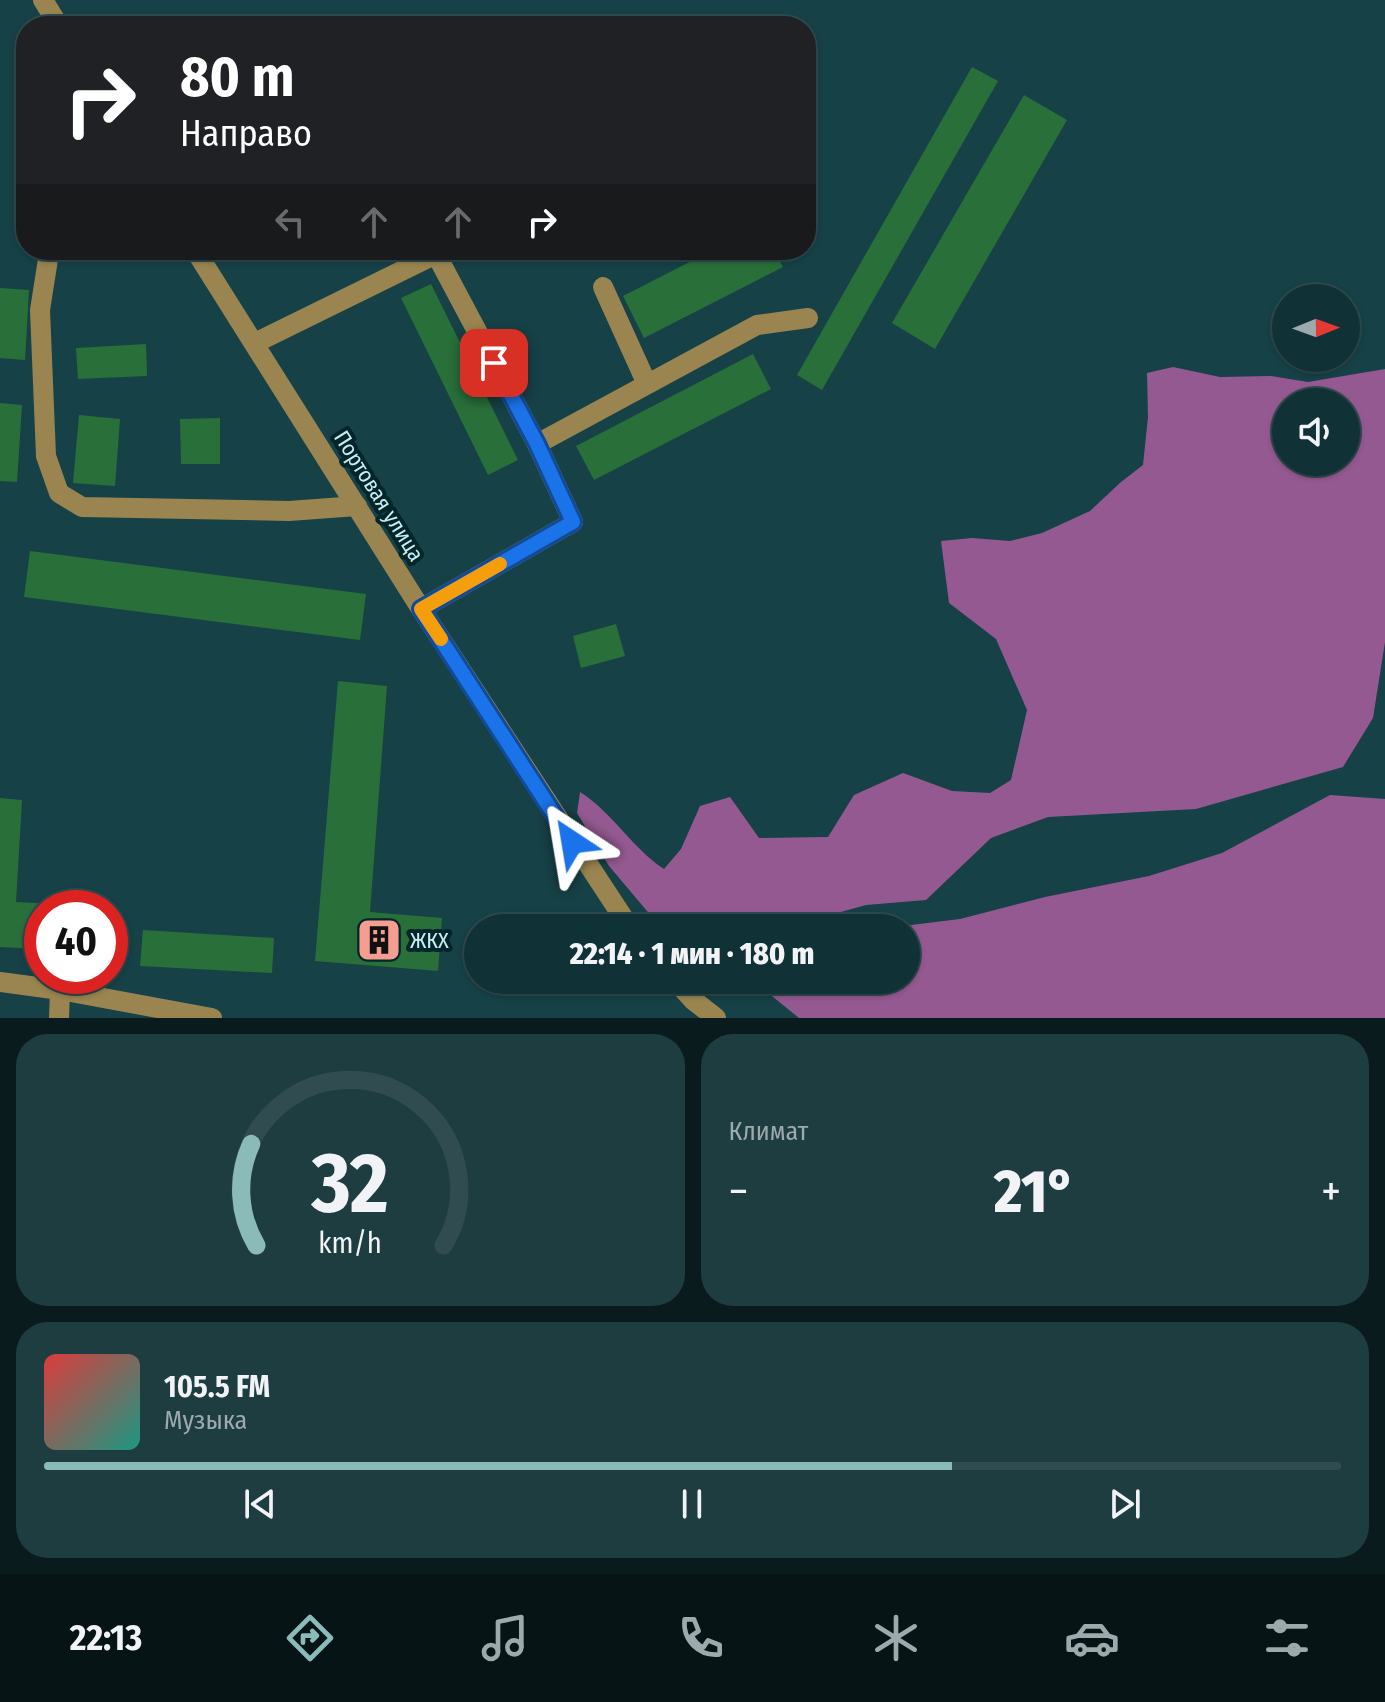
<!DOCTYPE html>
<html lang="ru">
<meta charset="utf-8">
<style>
body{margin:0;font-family:"Fira Sans Condensed",sans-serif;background:#1e3d41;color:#f1f3f6;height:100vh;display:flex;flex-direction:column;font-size:30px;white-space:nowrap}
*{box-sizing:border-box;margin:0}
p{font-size:26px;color:#9ca9ad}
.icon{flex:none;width:44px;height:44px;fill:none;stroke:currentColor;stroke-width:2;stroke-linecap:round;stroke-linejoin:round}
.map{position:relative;height:1018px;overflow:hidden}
.details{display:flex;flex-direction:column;gap:16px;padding:16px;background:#091b1d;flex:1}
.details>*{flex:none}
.hud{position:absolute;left:16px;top:16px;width:800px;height:244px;border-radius:32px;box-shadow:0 2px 6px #0004,0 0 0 2px #304c50;background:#202124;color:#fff;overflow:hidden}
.needle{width:52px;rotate:89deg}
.controls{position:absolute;left:1272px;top:284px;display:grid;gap:16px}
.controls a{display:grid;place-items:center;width:88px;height:88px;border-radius:50%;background:#103135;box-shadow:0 2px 6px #0004,0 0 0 2px #304c50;font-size:40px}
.speed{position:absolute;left:24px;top:890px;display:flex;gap:16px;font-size:40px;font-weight:700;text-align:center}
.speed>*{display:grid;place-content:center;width:104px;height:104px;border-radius:50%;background:#103135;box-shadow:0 2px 6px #0004,0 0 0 2px #304c50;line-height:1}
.speed .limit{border:12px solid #d22;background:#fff;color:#111}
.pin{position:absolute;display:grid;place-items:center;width:68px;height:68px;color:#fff;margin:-34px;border-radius:16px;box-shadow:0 4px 12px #0006}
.me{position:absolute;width:88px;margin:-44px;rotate:327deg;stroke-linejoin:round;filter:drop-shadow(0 0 6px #0008)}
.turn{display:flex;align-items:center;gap:28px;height:168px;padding:0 32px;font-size:36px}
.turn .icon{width:104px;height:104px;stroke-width:2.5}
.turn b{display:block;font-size:56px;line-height:68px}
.lanes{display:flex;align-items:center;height:76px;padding:0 32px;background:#0003;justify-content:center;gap:40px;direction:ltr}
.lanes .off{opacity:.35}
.big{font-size:60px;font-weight:800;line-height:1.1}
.details .widget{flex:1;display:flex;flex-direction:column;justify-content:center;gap:12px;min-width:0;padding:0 28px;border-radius:32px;background:#1e3d41}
.details .dial{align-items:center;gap:0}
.dial svg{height:208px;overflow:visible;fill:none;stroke:#304c50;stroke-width:7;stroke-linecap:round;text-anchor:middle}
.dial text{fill:#f1f3f6;stroke:none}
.song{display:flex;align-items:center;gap:24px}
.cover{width:96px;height:96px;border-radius:12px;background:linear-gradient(135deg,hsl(0 70% 55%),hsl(170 70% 35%))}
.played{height:8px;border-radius:4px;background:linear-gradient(90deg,#8bbbb9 70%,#304c50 70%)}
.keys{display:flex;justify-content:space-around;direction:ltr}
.heat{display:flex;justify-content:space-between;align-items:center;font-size:44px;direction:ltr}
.details .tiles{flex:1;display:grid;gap:16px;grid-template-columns:1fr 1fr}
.widget:last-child{grid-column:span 2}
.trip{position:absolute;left:464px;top:914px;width:456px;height:80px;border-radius:40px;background:#103135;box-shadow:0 2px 6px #0004,0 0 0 2px #304c50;font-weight:800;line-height:80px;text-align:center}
.tabs{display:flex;height:128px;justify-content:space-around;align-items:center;background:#061415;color:#9ca9ad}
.tabs .icon{width:56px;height:56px}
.tabs .on{color:#8bbbb9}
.tabs b{font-size:36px;color:#f1f3f6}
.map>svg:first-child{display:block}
</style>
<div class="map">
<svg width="1385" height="1018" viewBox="0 0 1385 1018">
<rect width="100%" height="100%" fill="#164147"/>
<g fill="#955991" fill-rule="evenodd">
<path d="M1173,367L1220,377L1271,376L1308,382L1385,369V642L1373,718L1343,767L1196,809L1048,817L991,838L926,900L866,905L794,925L796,928H666L658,924L609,866L577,813L580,792C613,813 632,848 664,869L681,849L700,806L730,797L759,838L828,837L854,795L903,773L952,791L990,793L1011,780L1027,710L996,639L949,603L941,541L972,538L1010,541L1042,533L1090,511L1121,482L1143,465L1148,417L1147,373ZM1286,402H1346V462H1286Z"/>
<polygon points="1330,795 1385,799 1385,1018 799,1018 752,980 906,980 906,928 887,928 960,919 1045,897 1149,876 1222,853"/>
</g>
<g fill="#296f3a">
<polygon points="972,67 998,81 822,390 797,375"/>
<polygon points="1024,95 1067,120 935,349 892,323"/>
<polygon points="713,250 774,250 783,267 644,338 623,296"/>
<polygon points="431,284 518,460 488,475 401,298"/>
<polygon points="0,288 29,290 25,360 0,358"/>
<polygon points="146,344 147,376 78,379 76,348"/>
<polygon points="753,354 771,389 594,480 576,446"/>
<polygon points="0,403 22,405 17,482 0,481"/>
<polygon points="79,415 120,419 115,486 73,483"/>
<polygon points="220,418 220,464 181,464 180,419"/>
<polygon points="30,551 366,594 360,640 24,597"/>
<polygon points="616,624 625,656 581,668 573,636"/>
<polygon points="338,681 387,686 370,912 442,918 438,971 315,961"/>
<polygon points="0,798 22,800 16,902 73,905 73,908 42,908 42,949 0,947"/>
<polygon points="143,930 274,938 272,973 140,966"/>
</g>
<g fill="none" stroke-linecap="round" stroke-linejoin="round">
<g stroke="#9a8550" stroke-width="20">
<polyline points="43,0 59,26"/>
<polyline points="72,250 49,253 40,310 46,456 59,493 82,507 289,511 357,506"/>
<polyline points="195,250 421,609 630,928"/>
<polyline points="603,287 647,384"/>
<polyline points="255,343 436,254 537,444 573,522 421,609"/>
<polyline points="537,444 757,325 808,318"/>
<polyline points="675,980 693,1000 716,1018"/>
<polyline points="0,982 60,990 212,1018"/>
<polyline points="59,1018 60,990"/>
</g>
</g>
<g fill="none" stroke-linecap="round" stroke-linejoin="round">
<g stroke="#114b97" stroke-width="20">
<polyline id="route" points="494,363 537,444 573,522 421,609 572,842"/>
</g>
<use href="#route" stroke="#1a73e8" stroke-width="14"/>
<polyline stroke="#f59e0b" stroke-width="14" points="441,639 421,609 500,564"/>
</g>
<defs>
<g id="building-square" transform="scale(2.3)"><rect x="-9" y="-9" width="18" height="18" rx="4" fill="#f59d90" stroke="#03262b"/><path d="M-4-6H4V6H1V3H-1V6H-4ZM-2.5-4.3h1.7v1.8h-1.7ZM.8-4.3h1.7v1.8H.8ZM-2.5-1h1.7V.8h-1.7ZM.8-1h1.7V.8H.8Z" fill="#111"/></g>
</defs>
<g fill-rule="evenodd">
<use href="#building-square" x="379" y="940"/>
</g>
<g text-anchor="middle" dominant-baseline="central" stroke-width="8" stroke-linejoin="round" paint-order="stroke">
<g font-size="22" fill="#c8edf3" stroke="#03262b">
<text transform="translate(379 496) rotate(58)">Портовая улица</text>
</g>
<g font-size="22" fill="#c8edf3" stroke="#03262b" text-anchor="start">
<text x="410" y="940">ЖКХ</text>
</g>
</g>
</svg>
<div class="controls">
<a><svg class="needle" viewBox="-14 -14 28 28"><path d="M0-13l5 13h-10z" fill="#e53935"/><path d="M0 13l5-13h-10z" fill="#9ca9ad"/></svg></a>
<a><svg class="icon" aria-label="sound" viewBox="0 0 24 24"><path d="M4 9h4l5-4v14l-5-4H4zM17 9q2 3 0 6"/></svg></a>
</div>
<div class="speed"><div class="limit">40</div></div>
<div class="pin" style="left:494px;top:363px;background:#d93025"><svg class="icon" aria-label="arrive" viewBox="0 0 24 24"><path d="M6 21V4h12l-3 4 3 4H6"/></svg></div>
<svg class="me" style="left:572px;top:842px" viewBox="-20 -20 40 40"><path d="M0-17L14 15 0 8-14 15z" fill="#1a73e8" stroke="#fff" stroke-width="4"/></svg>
<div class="trip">22:14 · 1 мин · 180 m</div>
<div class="hud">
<div class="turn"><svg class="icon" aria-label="right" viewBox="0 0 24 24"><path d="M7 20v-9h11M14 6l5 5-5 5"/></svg><div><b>80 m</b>Направо</div></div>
<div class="lanes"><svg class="icon off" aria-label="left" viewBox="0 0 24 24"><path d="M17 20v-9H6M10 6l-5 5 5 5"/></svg><svg class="icon off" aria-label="ahead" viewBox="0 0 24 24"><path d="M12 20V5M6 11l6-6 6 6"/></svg><svg class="icon off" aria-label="ahead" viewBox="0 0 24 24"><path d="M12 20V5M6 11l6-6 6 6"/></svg><svg class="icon" aria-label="right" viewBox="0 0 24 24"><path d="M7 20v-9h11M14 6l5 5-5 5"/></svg></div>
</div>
</div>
<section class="details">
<div class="tiles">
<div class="widget dial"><svg viewBox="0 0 100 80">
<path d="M14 69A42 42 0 1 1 86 69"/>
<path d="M14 69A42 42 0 0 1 12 30" stroke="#8bbbb9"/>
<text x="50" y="56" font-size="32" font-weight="700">32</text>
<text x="50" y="72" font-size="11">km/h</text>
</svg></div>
<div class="widget"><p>Климат</p>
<div class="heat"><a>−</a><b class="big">21°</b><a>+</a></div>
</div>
<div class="widget">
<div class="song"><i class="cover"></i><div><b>105.5 FM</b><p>Музыка</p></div></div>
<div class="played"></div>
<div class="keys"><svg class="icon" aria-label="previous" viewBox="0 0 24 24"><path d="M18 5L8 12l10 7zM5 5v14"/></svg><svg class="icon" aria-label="pause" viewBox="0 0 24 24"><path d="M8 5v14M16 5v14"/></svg><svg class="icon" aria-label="next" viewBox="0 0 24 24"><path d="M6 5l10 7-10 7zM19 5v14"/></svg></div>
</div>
</div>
</section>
<nav class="tabs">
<b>22:13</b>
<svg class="icon on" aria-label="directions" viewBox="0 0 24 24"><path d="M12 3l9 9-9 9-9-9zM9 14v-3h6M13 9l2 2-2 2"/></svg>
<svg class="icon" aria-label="music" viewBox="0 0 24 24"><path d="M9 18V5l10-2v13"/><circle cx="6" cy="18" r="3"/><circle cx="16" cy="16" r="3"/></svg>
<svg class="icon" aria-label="phone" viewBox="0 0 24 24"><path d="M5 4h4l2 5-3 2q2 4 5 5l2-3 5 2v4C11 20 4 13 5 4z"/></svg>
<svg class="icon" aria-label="climate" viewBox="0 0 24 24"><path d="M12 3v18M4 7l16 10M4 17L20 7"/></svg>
<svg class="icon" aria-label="car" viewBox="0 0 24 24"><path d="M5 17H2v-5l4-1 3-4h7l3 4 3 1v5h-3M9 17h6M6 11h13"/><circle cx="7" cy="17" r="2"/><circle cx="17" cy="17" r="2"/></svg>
<svg class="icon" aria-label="filters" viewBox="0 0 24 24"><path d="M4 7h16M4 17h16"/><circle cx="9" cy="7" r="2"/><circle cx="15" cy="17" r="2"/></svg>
</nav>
